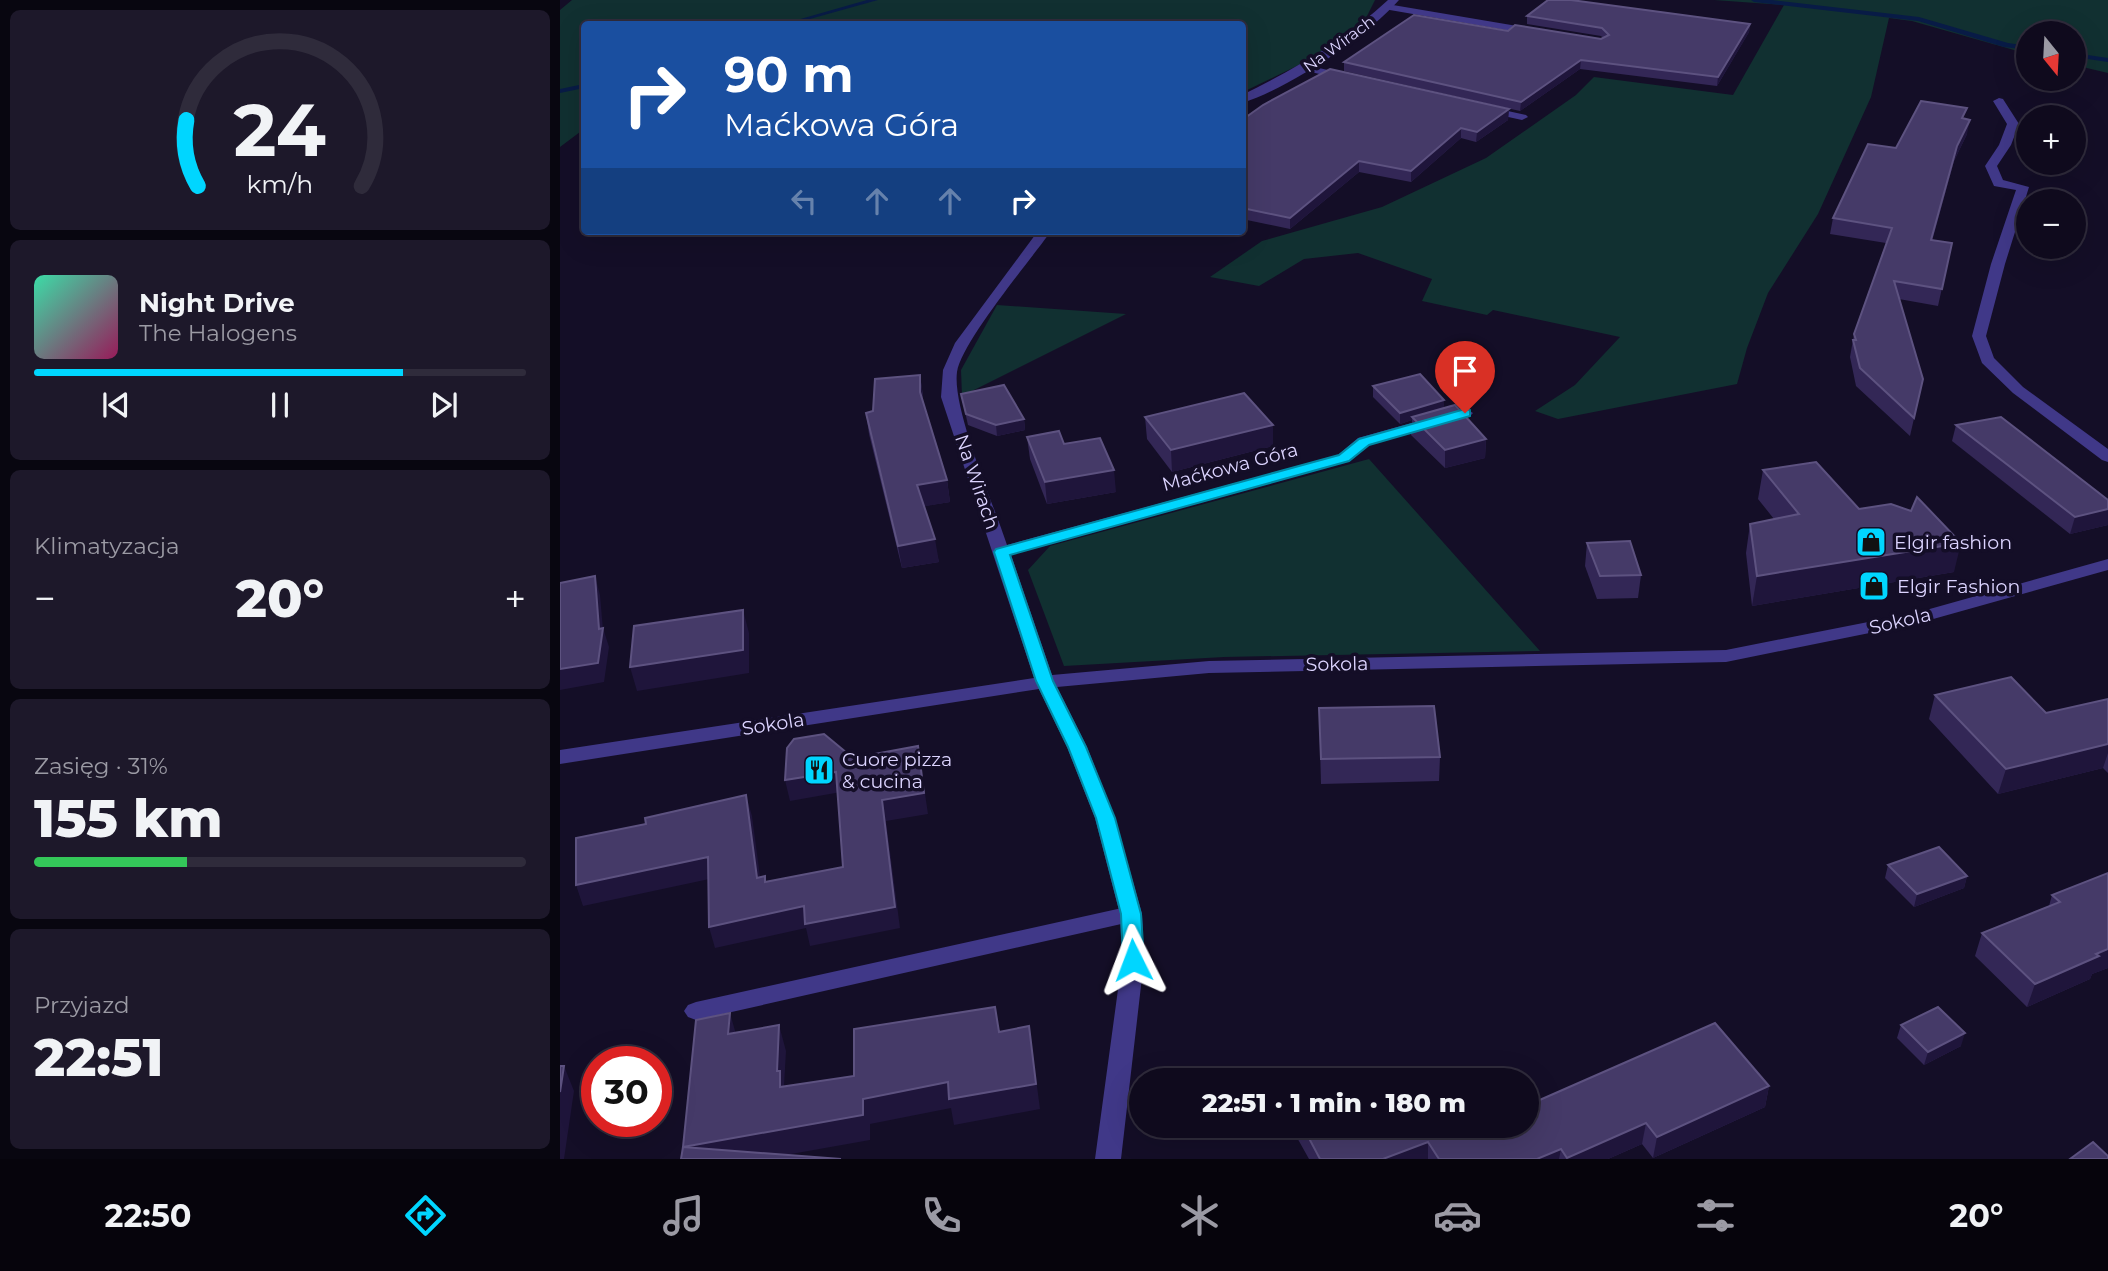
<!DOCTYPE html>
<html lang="pl">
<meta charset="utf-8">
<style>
body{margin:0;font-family:Montserrat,sans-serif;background:#1d182a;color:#f1f3f6;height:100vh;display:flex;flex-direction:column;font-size:26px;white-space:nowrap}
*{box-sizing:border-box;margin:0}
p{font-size:23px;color:#9b9aa4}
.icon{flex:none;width:38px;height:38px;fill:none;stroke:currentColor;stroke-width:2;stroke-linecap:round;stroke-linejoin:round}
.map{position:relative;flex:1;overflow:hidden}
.panel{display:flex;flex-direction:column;gap:10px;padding:10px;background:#080610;width:560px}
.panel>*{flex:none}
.hud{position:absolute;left:21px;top:21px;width:665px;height:214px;border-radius:7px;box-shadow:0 7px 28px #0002,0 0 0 2px #2f2b3b;background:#1a4fa0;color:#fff;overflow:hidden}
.needle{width:46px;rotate:162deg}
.controls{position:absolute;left:1456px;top:21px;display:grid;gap:14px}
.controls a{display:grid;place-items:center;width:70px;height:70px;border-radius:50%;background:#0f0a1d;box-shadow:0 7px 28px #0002,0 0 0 2px #2f2b3b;font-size:35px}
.speed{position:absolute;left:21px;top:1046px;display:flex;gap:14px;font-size:35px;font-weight:700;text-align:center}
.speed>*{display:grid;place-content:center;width:91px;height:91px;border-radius:50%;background:#0f0a1d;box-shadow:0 7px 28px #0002,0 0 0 2px #2f2b3b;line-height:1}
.speed .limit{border:10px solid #d22;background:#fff;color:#111}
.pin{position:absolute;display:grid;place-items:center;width:60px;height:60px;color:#fff;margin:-72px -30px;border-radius:50% 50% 50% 0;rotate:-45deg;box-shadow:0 0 7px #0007}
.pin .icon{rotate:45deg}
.me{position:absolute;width:77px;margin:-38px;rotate:357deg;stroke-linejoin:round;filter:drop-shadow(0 0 5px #0008)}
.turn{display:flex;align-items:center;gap:24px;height:147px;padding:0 28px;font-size:32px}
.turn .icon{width:91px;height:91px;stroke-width:2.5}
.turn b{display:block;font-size:49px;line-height:60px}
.lanes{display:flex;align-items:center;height:66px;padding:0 28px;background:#0003;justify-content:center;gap:35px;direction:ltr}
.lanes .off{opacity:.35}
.big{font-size:52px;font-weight:800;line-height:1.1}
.panel .widget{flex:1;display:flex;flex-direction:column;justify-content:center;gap:10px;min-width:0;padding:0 24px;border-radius:10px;background:#1d182a}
.panel .dial{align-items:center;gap:0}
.dial svg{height:182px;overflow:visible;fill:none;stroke:#2f2b3b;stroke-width:7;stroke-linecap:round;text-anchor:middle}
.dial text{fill:#f1f3f6;stroke:none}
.song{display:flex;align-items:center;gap:21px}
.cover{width:84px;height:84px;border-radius:10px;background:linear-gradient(135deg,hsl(160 70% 55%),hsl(330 70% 35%))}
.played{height:7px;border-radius:4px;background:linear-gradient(90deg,#00d6ff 75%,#2f2b3b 75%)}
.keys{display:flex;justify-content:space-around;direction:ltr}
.heat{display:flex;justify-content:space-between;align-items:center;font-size:38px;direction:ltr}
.charge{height:10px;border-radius:5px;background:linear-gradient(90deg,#34c759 31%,#2f2b3b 0)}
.trip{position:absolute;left:569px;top:1068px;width:410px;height:70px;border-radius:35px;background:#0f0a1d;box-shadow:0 7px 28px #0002,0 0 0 2px #2f2b3b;font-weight:800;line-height:70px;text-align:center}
.tab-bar{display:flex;height:112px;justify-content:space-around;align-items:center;background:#06040c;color:#9b9aa4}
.tab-bar .icon{width:49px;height:49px}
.tab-bar .on{color:#00d6ff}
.tab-bar b{font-size:32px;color:#f1f3f6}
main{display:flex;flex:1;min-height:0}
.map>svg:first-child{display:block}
</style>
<main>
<section class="panel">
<div class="widget dial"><svg viewBox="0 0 100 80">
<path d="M14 69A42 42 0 1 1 86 69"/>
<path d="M14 69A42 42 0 0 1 9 40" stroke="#00d6ff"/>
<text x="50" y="56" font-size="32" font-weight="700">24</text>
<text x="50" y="72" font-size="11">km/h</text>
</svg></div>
<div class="widget">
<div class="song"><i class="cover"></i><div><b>Night Drive</b><p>The Halogens</p></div></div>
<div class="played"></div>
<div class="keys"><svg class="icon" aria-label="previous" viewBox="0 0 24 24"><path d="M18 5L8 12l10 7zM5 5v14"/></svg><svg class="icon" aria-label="pause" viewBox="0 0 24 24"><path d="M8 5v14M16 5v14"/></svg><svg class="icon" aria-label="next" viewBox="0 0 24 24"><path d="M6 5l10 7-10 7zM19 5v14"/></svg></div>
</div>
<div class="widget"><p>Klimatyzacja</p>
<div class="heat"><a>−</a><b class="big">20°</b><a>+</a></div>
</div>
<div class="widget"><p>Zasięg · 31%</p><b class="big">155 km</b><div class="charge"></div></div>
<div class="widget"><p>Przyjazd</p><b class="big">22:51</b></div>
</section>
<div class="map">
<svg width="1548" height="1159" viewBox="0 0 1548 1159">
<rect width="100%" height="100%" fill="#140e27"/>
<g fill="#113031">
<polygon points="12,0 815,0 803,24 749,60 683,92 682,24 24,24 24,129 0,147 0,10"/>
<polygon points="1154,0 1548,0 1548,73 1514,65 1514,33 1468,33 1468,54 1352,21 1329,18 1311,97 1258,214 1208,293 1187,348 1177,384 998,419 975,411 1015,385 1060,337 933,310 927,315 862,301 872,279 798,253 744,259 699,286 650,277 702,241 822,207 926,158 1016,95 1034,77 1173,95 1224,5"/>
<polygon points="437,305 566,314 402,396 401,370"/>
<polygon points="809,459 980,651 664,657 504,666 468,570 490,546"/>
</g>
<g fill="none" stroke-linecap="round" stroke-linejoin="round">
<g fill="#081b46" fill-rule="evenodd">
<polygon points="307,0 318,0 232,24 223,24"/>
<polygon points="1191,0 1212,0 1359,17 1448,43 1468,46 1468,50 1444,47 1358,21 1194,2"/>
<polygon points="1514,53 1548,58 1548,62 1514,57"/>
<polygon points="24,84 24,88 0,93 0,89"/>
</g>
<g fill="#403888" fill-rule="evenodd">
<polygon points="827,4 975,29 980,32 975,35 824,9 822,7"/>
<polygon points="747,65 792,76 793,78 788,81 743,70 742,68"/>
<polygon points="925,106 966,115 968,117 962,120 921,111 919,109"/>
<polygon points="571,906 579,908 582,914 579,920 136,1020 128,1017 124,1011 128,1005 136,1002"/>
</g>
<g fill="#403888" fill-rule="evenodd">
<path d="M828,0H839C805,38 731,87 682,103V95C735,69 785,40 828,0Z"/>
<polygon points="1439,98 1443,99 1459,124 1451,145 1437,166 1443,180 1469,187 1445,264 1426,336 1434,358 1463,387 1548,449 1548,462 1542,460 1453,393 1422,363 1412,336 1431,264 1456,190 1434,186 1425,166 1439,145 1447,124 1433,101"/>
<path d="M478,231H491C470,261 402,341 397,372C392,409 434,505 447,545L778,455L798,438L905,408L913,413L910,416L810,444L790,461L451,555L492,675L649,661L1166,650L1359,612L1548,559V570L1359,623L1166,662L649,673L497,687L527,747L555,818L582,914L584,960L561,1159H535L562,960L560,914L535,818L507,747L479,689L0,764V750L474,678L381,397L383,370L395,343Z"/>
</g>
</g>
<g fill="#332756">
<polygon points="967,16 1190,24 1189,32 1157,86 1020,69 960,111 784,71 784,62 948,31 1041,39 1043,38 1041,36 967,24"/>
<polygon points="949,109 948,120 916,142 901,138 851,182 799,172 730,229 682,219 682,120"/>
<polygon points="1404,119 1407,134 1394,161 1372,241 1392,243 1378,306 1339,299 1363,379 1350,436 1296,386 1290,357 1294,334 1326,243 1270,234 1273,218"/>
<polygon points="360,375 363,396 363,403 387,480 390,502 364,506 379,562 342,568 309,434 306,413 313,411"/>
<polygon points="813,386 884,400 884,408 926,439 925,458 885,468 851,435 852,420 840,424 813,397"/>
<polygon points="401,394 464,419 465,430 437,436 408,425"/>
<polygon points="585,417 713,446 612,472 587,439"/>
<polygon points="1396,425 1548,500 1548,525 1510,534 1392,441"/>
<polygon points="467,437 504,444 556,492 487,504 470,459"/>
<polygon points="1203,470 1299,509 1394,572 1192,606 1186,553 1190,524 1214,519 1198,499"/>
<polygon points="1027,543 1081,575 1078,598 1037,599 1025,566"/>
<polygon points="1375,695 1486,713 1548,699 1548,773 1543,768 1438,794 1369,719"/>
<polygon points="759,708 880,757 879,781 761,784"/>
<polygon points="1328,865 1407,876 1404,888 1354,907 1325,878"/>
<polygon points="1548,873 1548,968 1532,974 1530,979 1467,1007 1415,956 1422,933 1489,906 1492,895"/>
<polygon points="1341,1025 1401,1046 1364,1065 1337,1038"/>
<polygon points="1209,1086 1205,1107 1093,1158 1082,1144 1048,1159 749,1159 735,1134 735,1125 883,1125 886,1131"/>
</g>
<g fill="#1f153b">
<polygon points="1190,24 1189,32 1157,86 1158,77"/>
<polygon points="1021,60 1020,69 960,111 961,102"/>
<polygon points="949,109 948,120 916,142 917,132"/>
<polygon points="1410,120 1407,134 1394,161 1368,256 1397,146"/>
<polygon points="901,128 901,138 851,182 851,171"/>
<polygon points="799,161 799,172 730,229 730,218"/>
<polygon points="360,375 363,396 363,413 360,392"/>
<polygon points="884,400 884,411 852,417 852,420 840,424 840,413"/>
<polygon points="464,419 465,430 437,436 436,425"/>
<polygon points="713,425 713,446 612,472 611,450"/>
<polygon points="926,439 925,458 885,468 885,450"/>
<polygon points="554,470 556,492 487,504 485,482"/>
<polygon points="387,480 390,502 361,507 357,485"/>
<polygon points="1548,509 1548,525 1510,534 1515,517"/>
<polygon points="375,539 379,562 342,568 338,546"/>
<polygon points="1401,543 1394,572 1192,606 1197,576"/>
<polygon points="35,576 40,595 43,630 43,628 49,647 44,682 0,690 0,669 39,629"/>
<polygon points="183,610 189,633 189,673 77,691 70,667"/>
<polygon points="1548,744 1548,753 1543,768 1438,794 1446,769"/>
<polygon points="358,746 368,814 326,821 340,928 250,946 246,928 155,948 149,927 244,906 248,924 322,800"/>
<polygon points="276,772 281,792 230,801 225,780"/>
<polygon points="186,795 192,816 203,899 197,878"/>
<polygon points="148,857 154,878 23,906 16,885"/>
<polygon points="1407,876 1404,888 1354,907 1357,894"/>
<polygon points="1548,949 1548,968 1532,974 1530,979 1467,1007 1475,984 1536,954"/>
<polygon points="170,1013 177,1038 168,1034"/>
<polygon points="219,1025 226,1051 224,1086 220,1087 217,1071"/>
<polygon points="469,1026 480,1109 394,1125 391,1108 310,1124 310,1140 203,1159 123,1147 303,1099"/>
<polygon points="1405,1033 1401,1046 1364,1065 1368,1052"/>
<polygon points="4,1066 14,1091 4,1159 0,1159 0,1092"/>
<polygon points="1209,1086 1205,1107 1093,1158 1097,1137"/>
<polygon points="1086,1123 1082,1144 1048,1159 1007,1159 1007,1158"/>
<polygon points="868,1142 868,1159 823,1159"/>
<polygon points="1001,1149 999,1159 977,1159"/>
</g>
<g fill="#453a68" stroke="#5d5280" stroke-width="2">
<polygon points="988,0 1011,0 1190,24 1158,77 1021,60 961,102 784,62 854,15 948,31 955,25 1041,39 1049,35 1042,28 967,16"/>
<polygon points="770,69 949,109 917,132 901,128 851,171 799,161 730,218 682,208 682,120 703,105"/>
<polygon points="1361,101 1407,108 1402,118 1410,120 1397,146 1371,240 1392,243 1382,289 1334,281 1363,379 1354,418 1300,368 1293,340 1296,340 1294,334 1332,228 1273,218 1308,144 1336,148"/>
<polygon points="860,374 884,400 840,413 813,386"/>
<polygon points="360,375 360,392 387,480 357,485 375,539 338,546 306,413 313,411 315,379"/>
<polygon points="444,385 464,419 436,425 406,414 401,394"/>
<polygon points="684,393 713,425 611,450 585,417"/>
<polygon points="895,405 926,439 885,450 852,417"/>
<polygon points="1441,417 1548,500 1548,509 1515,517 1396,425"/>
<polygon points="499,431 504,444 540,438 554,470 485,482 467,437"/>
<polygon points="1256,462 1299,509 1331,504 1351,511 1357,497 1401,543 1197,576 1190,524 1239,514 1203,470"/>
<polygon points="1070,541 1081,575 1040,576 1027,543"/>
<polygon points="35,576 39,629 43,628 38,663 0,669 0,583"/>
<polygon points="183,610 183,650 70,667 74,626"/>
<polygon points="1451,677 1486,713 1548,699 1548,744 1446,769 1375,695"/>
<polygon points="874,706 880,757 761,759 759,708"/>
<polygon points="264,734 293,758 358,746 364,793 322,800 335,907 245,924 244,906 149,927 148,857 16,885 16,838 86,824 85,818 186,795 197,878 205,876 205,882 283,867 276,772 225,780 227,748 234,739"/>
<polygon points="1379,847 1407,876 1357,894 1328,865"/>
<polygon points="1548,873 1548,949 1536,954 1539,956 1475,984 1422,933 1500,902 1492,895"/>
<polygon points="435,1007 439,1032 469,1026 476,1084 389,1099 388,1082 303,1099 303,1115 123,1147 136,1020 170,1013 168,1034 219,1025 217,1071 220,1071 220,1087 294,1076 294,1029"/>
<polygon points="1378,1007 1405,1033 1368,1052 1341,1025"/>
<polygon points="1155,1023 1209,1086 1097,1137 1086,1123 1007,1158 1001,1149 977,1159 879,1159 868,1142 823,1159 760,1159 742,1125 883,1125 886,1131 901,1125 966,1125 966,1106"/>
<polygon points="0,1066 4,1066 0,1092"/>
<polygon points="1533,1142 1548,1156 1548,1159 1510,1159"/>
<polygon points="123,1147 281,1159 121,1159"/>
</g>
<polygon fill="#00d6ff" stroke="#008ba6" stroke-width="2" points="905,409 910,410 910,416 809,445 789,461 450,555 493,681 526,747 555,818 581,914 584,960 581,966 573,968 566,966 563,960 561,914 536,818 508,747 476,681 434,552 436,549 779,455 799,439"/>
<defs>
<g id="shop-square" transform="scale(1.575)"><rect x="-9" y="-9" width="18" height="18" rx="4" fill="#00d6ff" stroke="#140e27"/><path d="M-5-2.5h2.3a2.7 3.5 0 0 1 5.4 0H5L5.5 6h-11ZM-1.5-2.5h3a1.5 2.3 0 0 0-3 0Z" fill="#111"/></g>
<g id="restaurant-square" transform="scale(1.575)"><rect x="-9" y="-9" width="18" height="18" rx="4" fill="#00d6ff" stroke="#140e27"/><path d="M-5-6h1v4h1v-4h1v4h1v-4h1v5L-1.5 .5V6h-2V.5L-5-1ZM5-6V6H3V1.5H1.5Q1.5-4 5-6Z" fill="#111"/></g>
</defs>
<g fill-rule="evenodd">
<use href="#shop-square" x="1311" y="542"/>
<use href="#shop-square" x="1314" y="586"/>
<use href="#restaurant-square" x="259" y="770"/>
</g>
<g text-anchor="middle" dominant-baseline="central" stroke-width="7" stroke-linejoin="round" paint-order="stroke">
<g font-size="16" fill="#dcd4ff" stroke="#140e27">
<text transform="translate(779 44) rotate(-36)">Na Wirach</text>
</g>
<g font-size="19" fill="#dcd4ff" stroke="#140e27">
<text transform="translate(670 467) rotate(-15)">Maćkowa Góra</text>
<text transform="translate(417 482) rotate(71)">Na Wirach</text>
<text transform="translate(1340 621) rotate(-13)">Sokola</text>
<text transform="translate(777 664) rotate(-1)">Sokola</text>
<text transform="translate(213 724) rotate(-9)">Sokola</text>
</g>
<g font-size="19" fill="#dcd4ff" stroke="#140e27" text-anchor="start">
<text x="1334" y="542">Elgir fashion</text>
<text x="1337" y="586">Elgir Fashion</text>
<text x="282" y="759">Cuore pizza<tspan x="282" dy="22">&amp; cucina</tspan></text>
</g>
</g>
</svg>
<div class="controls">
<a><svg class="needle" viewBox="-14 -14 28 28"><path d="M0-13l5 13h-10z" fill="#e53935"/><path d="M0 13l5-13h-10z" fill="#9b9aa4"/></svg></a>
<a>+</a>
<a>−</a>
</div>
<div class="speed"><div class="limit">30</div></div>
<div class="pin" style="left:905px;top:413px;background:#d93025"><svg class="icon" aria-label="arrive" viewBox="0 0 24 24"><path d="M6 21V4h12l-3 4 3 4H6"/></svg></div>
<svg class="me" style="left:573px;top:960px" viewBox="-20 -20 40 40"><path d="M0-17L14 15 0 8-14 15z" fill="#00d6ff" stroke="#fff" stroke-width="4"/></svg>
<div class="trip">22:51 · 1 min · 180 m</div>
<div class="hud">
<div class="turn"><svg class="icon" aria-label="right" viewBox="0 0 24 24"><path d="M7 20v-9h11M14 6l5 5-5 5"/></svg><div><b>90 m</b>Maćkowa Góra</div></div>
<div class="lanes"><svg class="icon off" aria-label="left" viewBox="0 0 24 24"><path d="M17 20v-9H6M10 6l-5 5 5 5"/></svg><svg class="icon off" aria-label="ahead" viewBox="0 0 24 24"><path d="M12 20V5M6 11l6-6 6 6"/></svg><svg class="icon off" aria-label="ahead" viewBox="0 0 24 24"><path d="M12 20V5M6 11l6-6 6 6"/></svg><svg class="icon" aria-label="right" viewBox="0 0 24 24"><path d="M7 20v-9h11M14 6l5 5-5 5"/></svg></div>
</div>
</div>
</main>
<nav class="tab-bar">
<b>22:50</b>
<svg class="icon on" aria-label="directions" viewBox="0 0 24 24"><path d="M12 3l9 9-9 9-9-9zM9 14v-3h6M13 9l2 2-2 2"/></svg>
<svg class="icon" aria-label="music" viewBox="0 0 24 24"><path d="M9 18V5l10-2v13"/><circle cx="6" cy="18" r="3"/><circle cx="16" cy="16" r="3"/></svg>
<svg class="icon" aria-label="phone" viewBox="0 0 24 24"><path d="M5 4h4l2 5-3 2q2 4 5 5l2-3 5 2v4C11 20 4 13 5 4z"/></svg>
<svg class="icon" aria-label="climate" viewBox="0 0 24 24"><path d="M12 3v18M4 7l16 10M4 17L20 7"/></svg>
<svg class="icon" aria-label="car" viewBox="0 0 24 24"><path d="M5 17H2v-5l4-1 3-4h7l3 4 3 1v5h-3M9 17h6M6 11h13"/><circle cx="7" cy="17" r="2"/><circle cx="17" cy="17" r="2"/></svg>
<svg class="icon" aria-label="filters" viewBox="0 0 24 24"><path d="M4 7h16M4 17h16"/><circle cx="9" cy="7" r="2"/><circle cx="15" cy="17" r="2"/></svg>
<b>20°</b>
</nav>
